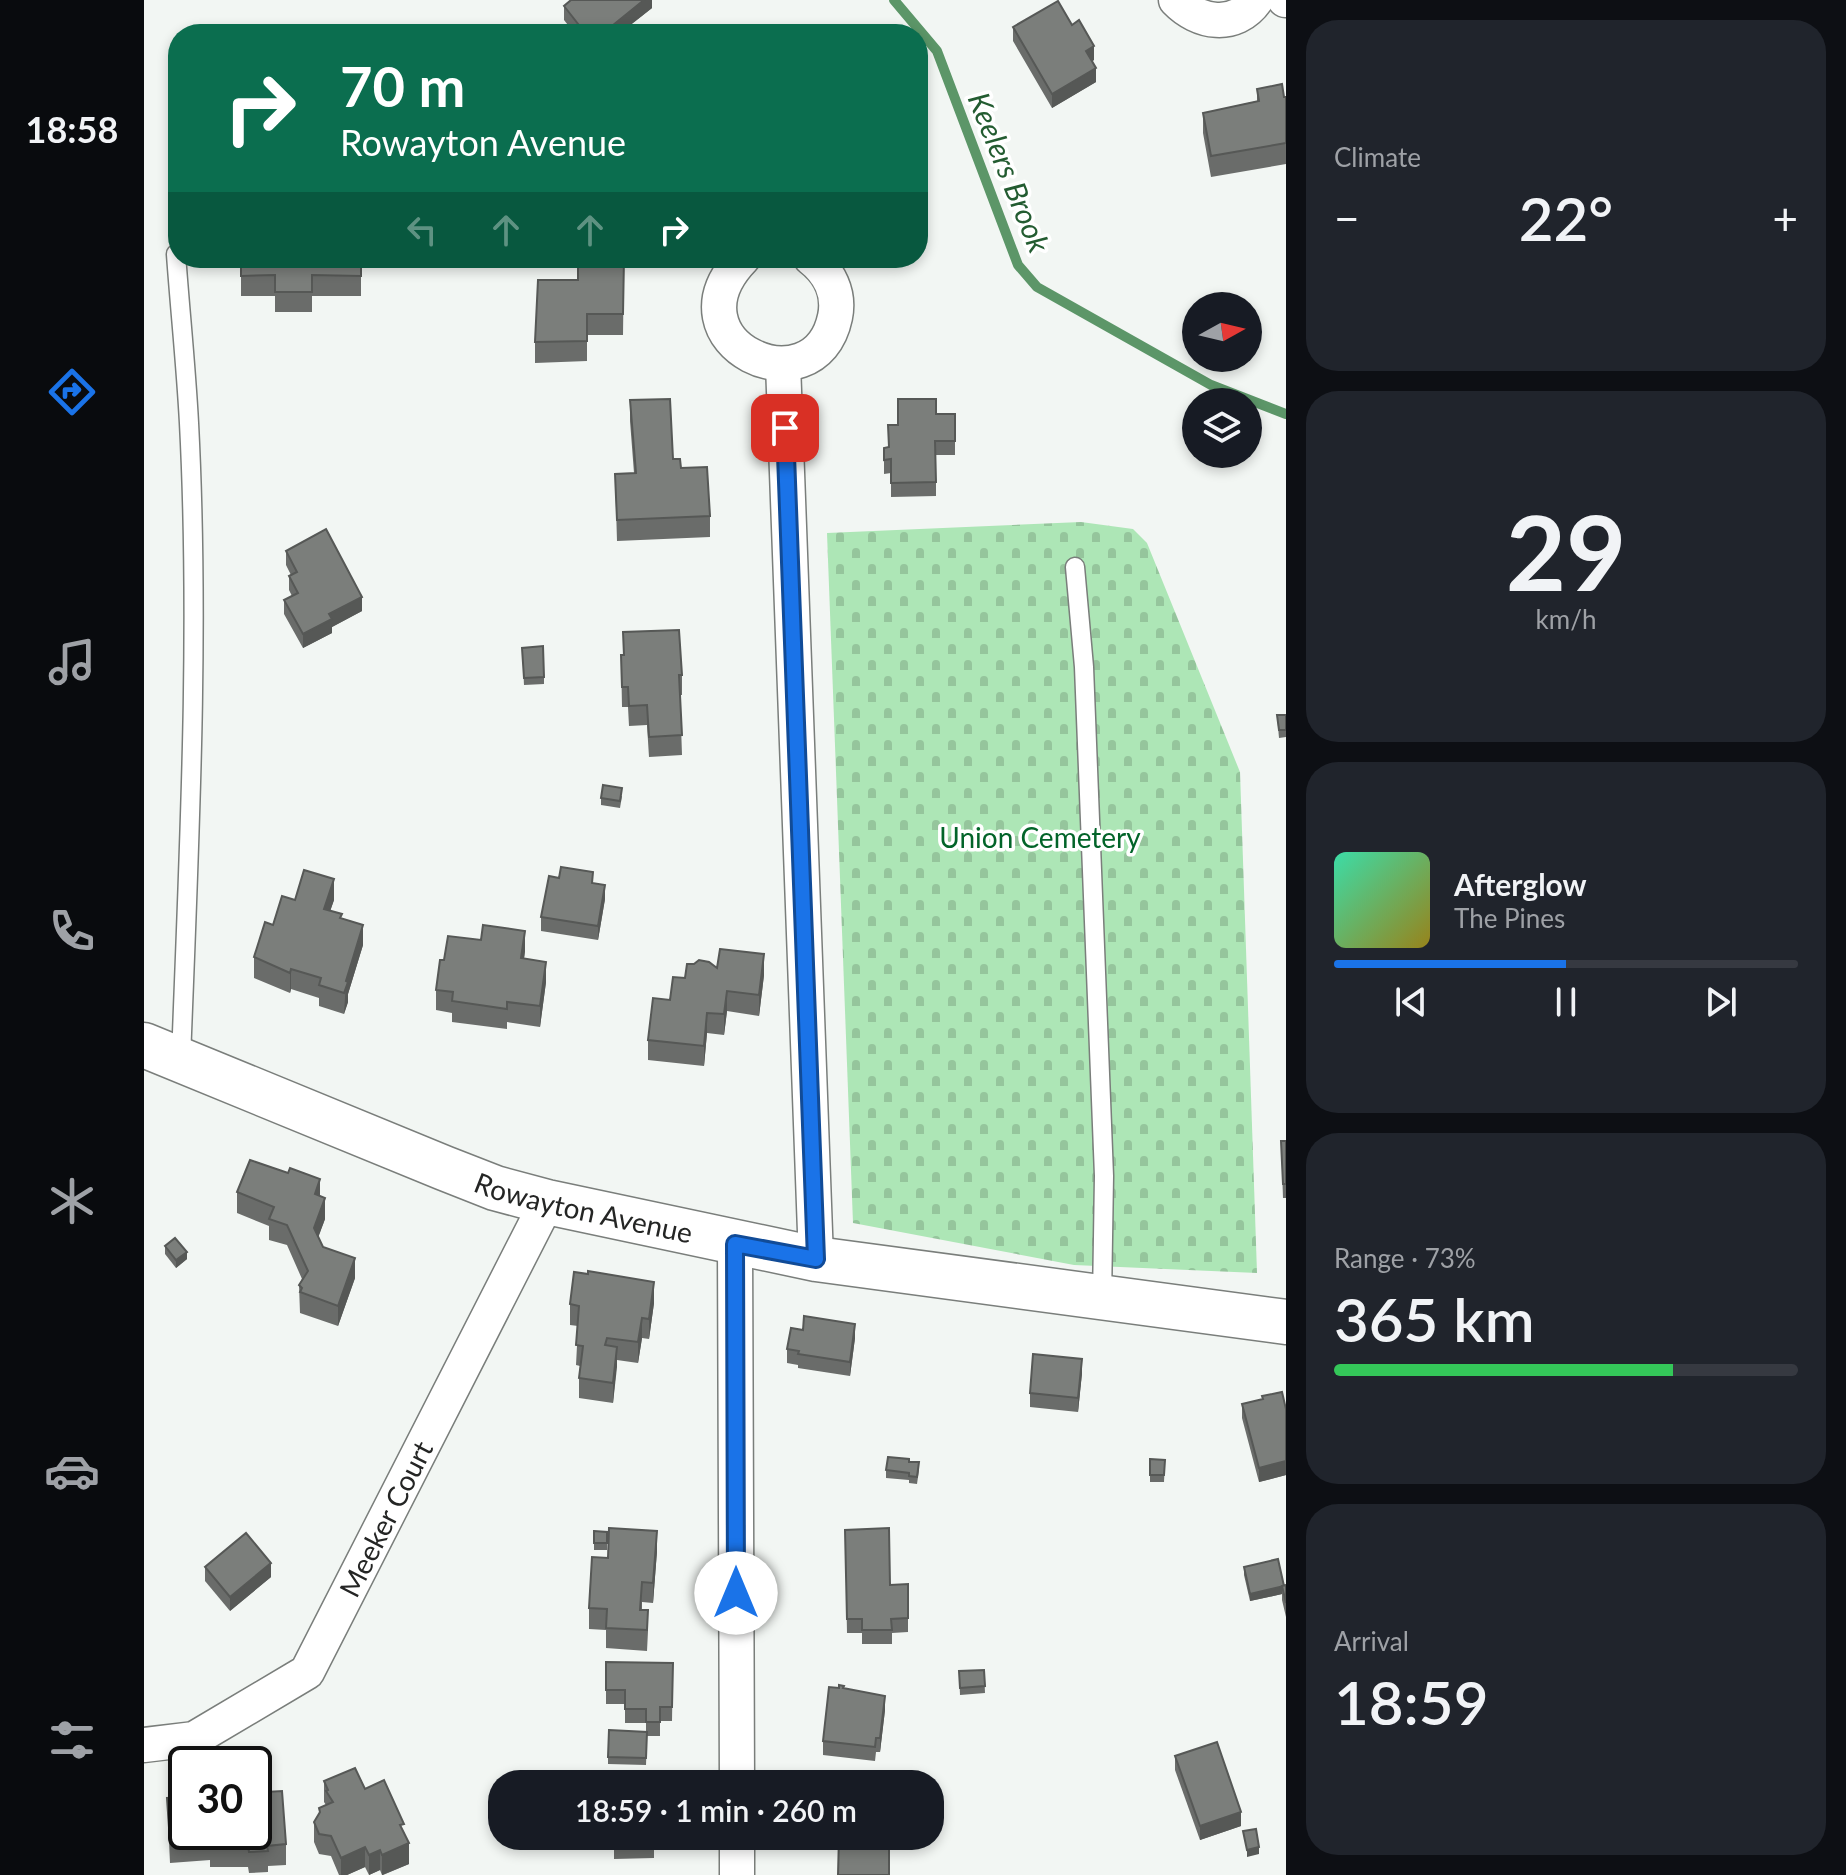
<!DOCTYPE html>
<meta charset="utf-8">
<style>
body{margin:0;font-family:Lato,sans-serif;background:#20242c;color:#f1f3f6;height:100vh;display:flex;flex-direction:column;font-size:30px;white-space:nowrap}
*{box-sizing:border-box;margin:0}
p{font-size:26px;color:#9ea1a6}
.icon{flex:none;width:44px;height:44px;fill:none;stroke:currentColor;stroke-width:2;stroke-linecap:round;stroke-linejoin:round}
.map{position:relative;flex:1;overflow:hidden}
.drawer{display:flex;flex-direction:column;gap:20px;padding:20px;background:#0d0f14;width:560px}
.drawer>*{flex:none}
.banner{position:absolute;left:24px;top:24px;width:760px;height:244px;border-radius:32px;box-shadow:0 4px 12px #0003;background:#0b6e4f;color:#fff;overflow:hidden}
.needle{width:52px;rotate:82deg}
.fabs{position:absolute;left:1038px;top:292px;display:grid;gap:16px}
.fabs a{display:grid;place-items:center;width:80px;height:80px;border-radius:50%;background:#171b24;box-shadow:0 4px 12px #0003;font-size:40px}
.speed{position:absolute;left:24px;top:1746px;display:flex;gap:16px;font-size:40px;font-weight:700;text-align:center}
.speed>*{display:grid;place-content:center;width:104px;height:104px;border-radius:50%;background:#171b24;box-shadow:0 4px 12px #0003;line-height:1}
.speed .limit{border:4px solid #111;border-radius:12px;background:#fff;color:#111}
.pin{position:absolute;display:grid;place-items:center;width:68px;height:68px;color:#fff;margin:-34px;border-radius:16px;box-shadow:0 4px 12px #0006}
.me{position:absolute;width:88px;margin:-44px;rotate:0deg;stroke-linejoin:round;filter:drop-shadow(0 0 6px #0008)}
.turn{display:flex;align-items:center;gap:28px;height:168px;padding:0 40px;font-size:36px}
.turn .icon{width:104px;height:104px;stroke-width:2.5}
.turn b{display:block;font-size:56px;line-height:68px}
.lanes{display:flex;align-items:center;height:76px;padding:0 40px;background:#0003;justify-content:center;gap:40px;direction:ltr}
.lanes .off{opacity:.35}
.big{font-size:60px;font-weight:600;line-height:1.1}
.drawer .widget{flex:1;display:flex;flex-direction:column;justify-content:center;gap:12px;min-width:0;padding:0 28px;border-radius:32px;background:#20242c}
.drawer .dial{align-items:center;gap:0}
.dial b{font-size:104px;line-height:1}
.song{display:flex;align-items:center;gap:24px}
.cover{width:96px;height:96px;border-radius:12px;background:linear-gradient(135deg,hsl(160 70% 55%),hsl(50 70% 35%))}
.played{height:8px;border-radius:4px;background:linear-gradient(90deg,#1a73e8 50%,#363941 50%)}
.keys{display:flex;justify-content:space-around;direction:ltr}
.heat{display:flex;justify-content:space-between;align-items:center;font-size:44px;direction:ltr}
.charge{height:12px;border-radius:6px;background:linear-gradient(90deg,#34c759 73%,#363941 0)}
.trip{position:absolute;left:344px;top:1770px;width:456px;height:80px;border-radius:32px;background:#171b24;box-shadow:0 4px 12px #0003;font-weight:600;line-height:80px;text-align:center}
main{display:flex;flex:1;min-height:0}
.tabs{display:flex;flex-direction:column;width:144px;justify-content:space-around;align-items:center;background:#090b0e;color:#9ea1a6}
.tabs .icon{width:56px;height:56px}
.tabs .on{color:#1a73e8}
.tabs b{font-size:36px;color:#f1f3f6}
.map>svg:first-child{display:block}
</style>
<main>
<nav class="tabs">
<b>18:58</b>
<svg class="icon on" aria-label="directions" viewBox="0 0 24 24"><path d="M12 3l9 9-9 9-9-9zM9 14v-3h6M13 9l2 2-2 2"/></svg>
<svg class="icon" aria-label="music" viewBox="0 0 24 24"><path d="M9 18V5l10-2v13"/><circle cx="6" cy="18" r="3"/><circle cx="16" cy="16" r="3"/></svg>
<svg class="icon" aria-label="phone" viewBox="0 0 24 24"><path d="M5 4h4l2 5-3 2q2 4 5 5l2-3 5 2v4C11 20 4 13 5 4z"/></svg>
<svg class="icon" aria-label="climate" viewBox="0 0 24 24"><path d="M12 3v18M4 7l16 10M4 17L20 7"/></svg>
<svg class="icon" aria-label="car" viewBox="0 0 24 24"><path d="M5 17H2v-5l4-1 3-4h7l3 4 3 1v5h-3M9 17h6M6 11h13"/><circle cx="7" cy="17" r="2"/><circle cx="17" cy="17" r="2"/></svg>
<svg class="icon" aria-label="filters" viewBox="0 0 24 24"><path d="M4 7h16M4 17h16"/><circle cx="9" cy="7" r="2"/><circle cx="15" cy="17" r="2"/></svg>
</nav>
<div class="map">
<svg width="1142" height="1875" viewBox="0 0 1142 1875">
<defs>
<pattern id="cemetery-stones" width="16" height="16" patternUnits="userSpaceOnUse" patternTransform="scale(2)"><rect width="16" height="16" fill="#ade6b6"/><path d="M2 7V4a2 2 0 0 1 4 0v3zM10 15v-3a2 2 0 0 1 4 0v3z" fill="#95c59c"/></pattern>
</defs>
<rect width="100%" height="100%" fill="#f2f6f3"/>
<polygon fill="url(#cemetery-stones)" points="937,522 989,529 1003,543 1096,772 1113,1273 930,1265 709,1223 683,533"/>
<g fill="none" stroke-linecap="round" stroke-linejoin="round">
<polyline stroke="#5c9668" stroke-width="10" points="750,0 793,51 874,265 893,287 1067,385 1142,414"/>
<g stroke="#7a7e7b" stroke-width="21">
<g id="service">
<path d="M32,254C36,310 42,366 45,423C56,634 45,848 37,1059"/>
<polyline points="931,567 940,667 960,1176 958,1299"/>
</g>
</g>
<g stroke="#7a7e7b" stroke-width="37">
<g id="minor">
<path d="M1032,0C1054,23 1091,30 1112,0"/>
<polyline points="1141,0 1142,0"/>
<path d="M599,258C517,343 671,413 691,317C696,293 685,272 667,258"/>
<polyline points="639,364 672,1259"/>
<polyline points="591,1244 593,1784"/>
<path id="s1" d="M0,1745L50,1739L163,1672L403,1202"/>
<polyline points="593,1836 593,1875"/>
</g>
</g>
<g stroke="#7a7e7b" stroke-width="47">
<g id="tertiary">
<path id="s2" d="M0,1045L300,1168L351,1188L403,1202L672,1259L1142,1322"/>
</g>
</g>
<use href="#service" stroke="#fff" stroke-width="18"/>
<use href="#minor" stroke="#fff" stroke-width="34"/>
<use href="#tertiary" stroke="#fff" stroke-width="44"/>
</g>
<g fill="#6a6c6a">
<polygon points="508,0 508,8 475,34 431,34 420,20 420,6"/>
<polygon points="869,27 950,60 948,61 952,82 908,108 869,41"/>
<polygon points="1113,89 1142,97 1142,164 1067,177 1059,133 1059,113 1113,101"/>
<polygon points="97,258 217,258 217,296 168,296 168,312 131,312 131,296 97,296"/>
<polygon points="480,258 479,335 443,335 443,361 391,363 391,342 434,280"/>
<polygon points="486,400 537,468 566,516 566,537 473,541 471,474 490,473 486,421"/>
<polygon points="792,414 811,414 811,455 792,455 792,496 747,497 747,473 740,474 740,448 745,447 754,425"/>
<polygon points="142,551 218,611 188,627 188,633 159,648 140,614 140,600 148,596 145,590 145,576 147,575 142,565"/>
<polygon points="479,632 538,675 538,695 536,695 538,755 505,757 503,725 485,726 484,707 478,707 477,655 479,655"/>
<polygon points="378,648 400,677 400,684 380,685"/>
<polygon points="1133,715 1142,715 1142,737 1135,738"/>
<polygon points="478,796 476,808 457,805 457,798"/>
<polygon points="449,884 461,899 454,940 397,931 397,917"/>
<polygon points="151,900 190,900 186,911 198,919 219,945 204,994 204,1002 200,1014 175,1006 175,998 147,989 146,993 110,978 110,957 129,925"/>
<polygon points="381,951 380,959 402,982 396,1027 363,1022 363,1029 308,1022 308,1013 292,1010 292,990 300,960"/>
<polygon points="573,968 620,975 615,1016 583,1011 580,1035 563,1033 560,1066 504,1060 504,1040 526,1000 541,978"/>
<polygon points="1137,1141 1142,1141 1142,1198 1139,1198"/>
<polygon points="93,1192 176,1196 181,1219 174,1237 179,1247 211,1278 194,1326 156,1313 155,1285 158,1279 143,1245 125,1240 125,1226 93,1213"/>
<polygon points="21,1246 43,1259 32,1268 21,1254"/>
<polygon points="510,1303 505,1339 498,1338 494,1363 473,1360 469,1403 435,1398 435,1378 436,1366 432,1365 434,1326 426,1325 426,1304"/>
<polygon points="711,1338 706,1376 654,1368 654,1365 643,1363 643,1349"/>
<polygon points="938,1373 934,1412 886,1407 886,1393"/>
<polygon points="1118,1396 1142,1409 1142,1475 1115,1482 1098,1418 1098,1404 1118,1399"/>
<polygon points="1006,1459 1021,1460 1020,1482 1006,1482"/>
<polygon points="765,1462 775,1470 773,1484 765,1483 765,1480 742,1478 742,1470"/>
<polygon points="701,1530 746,1585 764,1618 764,1632 748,1633 748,1644 718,1644 718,1633 703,1633"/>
<polygon points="450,1531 463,1532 463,1550 450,1550"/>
<polygon points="513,1551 509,1603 498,1602 498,1610 504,1631 503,1651 462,1648 462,1630 445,1629 445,1608 464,1558"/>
<polygon points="61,1567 127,1577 86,1611 61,1581"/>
<polygon points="1100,1567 1142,1585 1142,1617 1138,1600 1138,1594 1106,1601 1100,1575"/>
<polygon points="529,1663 528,1721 516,1721 516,1736 503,1736 502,1765 464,1764 464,1757 502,1732 502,1723 481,1723 481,1704 462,1704 462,1690"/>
<polygon points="840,1670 841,1693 816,1695 815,1671"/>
<polygon points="700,1688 741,1710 736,1752 732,1752 731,1761 679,1755 679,1741"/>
<polygon points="1031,1756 1097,1826 1056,1840 1031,1770"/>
<polygon points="180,1781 221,1789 260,1832 265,1864 239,1875 238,1875 236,1870 225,1875 221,1867 203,1875 195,1875 187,1856 175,1854 170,1842 170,1822 175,1814 175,1808 182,1805 180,1802"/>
<polygon points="122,1792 142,1844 142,1865 124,1866 124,1872 105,1873 104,1867 66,1867 66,1860 26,1863 23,1798"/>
<polygon points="470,1836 510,1836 510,1858 470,1859"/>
</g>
<g fill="#565856">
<polygon points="500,0 508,0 508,8 475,34 458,34"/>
<polygon points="950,46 950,60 942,65 942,51"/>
<polygon points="952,68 952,82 908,108 908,94"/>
<polygon points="218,597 218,611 188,627 188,633 159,648 159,634 185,614"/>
<polygon points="190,879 190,900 180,929 180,909"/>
<polygon points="461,885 461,899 454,940 454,926"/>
<polygon points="219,925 219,945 204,994 204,1002 200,1014 202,981"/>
<polygon points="381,931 381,951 377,979 377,958"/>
<polygon points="620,954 620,975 615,1016 615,995"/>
<polygon points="402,962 402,982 396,1027 396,1006"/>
<polygon points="147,969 147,989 146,993 146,973"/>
<polygon points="583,991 583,1011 580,1035 580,1014"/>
<polygon points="563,1013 563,1033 560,1066 560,1046"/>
<polygon points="176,1179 176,1199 171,1194"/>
<polygon points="181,1198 181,1219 170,1249 170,1228"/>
<polygon points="43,1252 43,1259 32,1268 32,1260"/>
<polygon points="211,1258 211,1278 194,1326 194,1306"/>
<polygon points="510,1282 510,1303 505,1339 505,1319"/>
<polygon points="498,1318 498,1338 494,1363 494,1342"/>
<polygon points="711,1324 711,1338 706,1376 706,1362"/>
<polygon points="473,1347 473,1367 469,1403 469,1383"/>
<polygon points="938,1359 938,1373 934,1412 934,1398"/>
<polygon points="1142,1461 1142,1475 1115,1482 1115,1468"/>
<polygon points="513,1531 513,1551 509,1603 509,1583"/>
<polygon points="127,1563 127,1577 86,1611 86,1597"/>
<polygon points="1138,1586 1138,1594 1106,1601 1106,1594"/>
<polygon points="741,1696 741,1710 736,1752 736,1738"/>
<polygon points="1097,1812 1097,1826 1056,1840 1056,1826"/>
<polygon points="265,1843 265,1864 238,1875 238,1855"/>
<polygon points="221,1847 221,1867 203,1875 197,1875 197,1858"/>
<polygon points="1115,1847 1115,1854 1103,1857 1103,1850"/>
<polygon points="236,1850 236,1870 225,1875 225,1855"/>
</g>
<g fill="#7b7e7b" stroke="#565856" stroke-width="2">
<polygon points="427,0 500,0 458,34 442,34 420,6"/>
<polygon points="914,1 928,25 935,20 950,46 942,51 952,68 908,94 869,27"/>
<polygon points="1138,84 1140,97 1142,97 1142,143 1067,156 1059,113 1115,101 1113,89"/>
<polygon points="97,258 217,258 217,276 168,275 168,292 131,292 131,275 97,276"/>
<polygon points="434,258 480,258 479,314 443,314 443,341 391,342 394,280 434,280"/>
<polygon points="526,399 529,459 536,459 537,468 563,467 566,516 473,520 471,474 492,473 486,400"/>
<polygon points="754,399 792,399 792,414 811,414 811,441 791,441 792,482 747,483 747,459 740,460 740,448 745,447 744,425 754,425"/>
<polygon points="182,529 218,597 185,614 188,619 159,634 140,600 154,593 145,576 153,572 142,551"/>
<polygon points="535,630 538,675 535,675 538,735 505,737 503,705 485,706 484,687 478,687 477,655 480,655 479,632"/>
<polygon points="399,646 400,677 380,678 378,648"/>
<polygon points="1133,715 1142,715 1142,730 1135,730"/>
<polygon points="459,785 478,788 476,801 457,798"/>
<polygon points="417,867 449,872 448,883 461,885 454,926 397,917 405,876 415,878"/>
<polygon points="160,870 190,879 180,909 198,914 196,918 219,925 202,981 204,982 200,993 175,985 177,978 147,969 146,973 110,957 121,922 129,925 138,896 151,900"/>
<polygon points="339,925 381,931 377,958 402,962 396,1006 363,1002 363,1009 308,1001 309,992 292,990 296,960 300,960 304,936 337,940"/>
<polygon points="576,949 620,954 615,995 583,991 580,1014 563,1013 560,1046 504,1040 509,998 526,1000 529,977 541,978 543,964 550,964 555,960 565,962 573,968"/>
<polygon points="1137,1141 1142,1141 1142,1184 1139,1184"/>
<polygon points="106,1160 144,1173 146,1168 176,1179 171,1194 181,1198 170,1228 179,1247 211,1258 194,1306 156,1292 158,1288 155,1285 164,1271 143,1225 125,1219 130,1207 93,1192"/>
<polygon points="31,1238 43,1252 32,1260 21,1246"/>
<polygon points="444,1271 510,1282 505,1319 498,1318 494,1342 463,1338 461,1345 473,1347 469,1383 435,1378 439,1346 432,1345 435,1306 426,1304 430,1272 444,1274"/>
<polygon points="660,1316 711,1324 706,1362 654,1354 655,1351 643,1349 647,1328 659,1330"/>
<polygon points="889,1354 938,1359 934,1398 886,1393"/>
<polygon points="1138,1392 1142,1409 1142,1461 1115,1468 1098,1404 1119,1399 1118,1396"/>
<polygon points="744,1457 765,1459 765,1462 775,1462 773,1477 765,1476 765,1473 742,1470"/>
<polygon points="1006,1459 1021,1460 1020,1475 1006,1475"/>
<polygon points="465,1528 513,1531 509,1583 498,1582 496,1610 504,1610 503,1630 462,1628 463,1609 445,1608 448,1557 464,1558"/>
<polygon points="745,1528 746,1585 764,1584 764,1618 747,1619 748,1630 718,1630 718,1619 703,1619 701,1530"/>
<polygon points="450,1531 463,1532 463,1543 450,1543"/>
<polygon points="102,1533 127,1563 86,1597 61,1567"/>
<polygon points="1134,1559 1140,1586 1106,1594 1100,1567"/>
<polygon points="1142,1585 1142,1603 1138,1586"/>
<polygon points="462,1662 529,1663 528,1707 516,1707 516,1722 502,1722 502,1709 481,1709 481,1690 462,1690"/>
<polygon points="840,1670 841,1686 816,1688 815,1671"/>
<polygon points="695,1685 700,1686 699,1688 741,1696 736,1738 732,1738 731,1747 679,1741 685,1687 695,1688"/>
<polygon points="465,1730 503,1732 502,1758 464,1757"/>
<polygon points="1073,1742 1097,1812 1056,1826 1031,1756"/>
<polygon points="211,1768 221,1789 240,1780 260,1824 256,1825 265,1843 238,1855 236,1850 225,1855 221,1847 197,1858 187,1836 175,1834 170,1822 176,1812 175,1808 189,1802 182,1791 184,1790 180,1781"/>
<polygon points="110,1780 120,1780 122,1792 138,1791 142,1844 123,1846 124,1851 105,1852 104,1846 66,1846 66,1840 26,1842 23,1798 42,1797 42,1832 110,1832"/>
<polygon points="508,1783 508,1784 469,1784"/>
<polygon points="1112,1829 1115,1847 1103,1850 1099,1831"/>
<polygon points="470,1836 510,1836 510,1844 470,1845"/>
<polygon points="695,1836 735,1836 735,1843 745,1843 745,1875 694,1875"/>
</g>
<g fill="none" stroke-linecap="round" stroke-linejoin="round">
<g stroke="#114b97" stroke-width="20">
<polyline id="route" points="592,1593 591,1244 672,1259 641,428"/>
</g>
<use href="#route" stroke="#1a73e8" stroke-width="14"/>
</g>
<g text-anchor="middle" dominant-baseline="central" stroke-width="7" stroke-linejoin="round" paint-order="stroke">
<g font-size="28" fill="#026429" stroke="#fff">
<text x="896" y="837">Union Cemetery</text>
</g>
<g font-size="28" fill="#242524" stroke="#fff">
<text stroke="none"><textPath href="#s2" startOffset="470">Rowayton Avenue</textPath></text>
<text stroke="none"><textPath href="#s1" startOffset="354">Meeker Court</textPath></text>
</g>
<g font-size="30" font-style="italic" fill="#235c31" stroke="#fff">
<text transform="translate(866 172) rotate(68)">Keelers Brook</text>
</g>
</g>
</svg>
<div class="fabs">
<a><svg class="needle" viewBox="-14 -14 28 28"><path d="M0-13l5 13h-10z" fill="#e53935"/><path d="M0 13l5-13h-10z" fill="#9ea1a6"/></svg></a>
<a><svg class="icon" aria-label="layers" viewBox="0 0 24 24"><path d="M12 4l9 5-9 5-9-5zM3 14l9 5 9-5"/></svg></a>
</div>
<div class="speed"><div class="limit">30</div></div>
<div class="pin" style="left:641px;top:428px;background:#d93025"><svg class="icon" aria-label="arrive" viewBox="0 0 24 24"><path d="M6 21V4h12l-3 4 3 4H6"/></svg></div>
<svg class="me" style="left:592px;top:1593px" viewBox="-20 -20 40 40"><circle r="19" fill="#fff"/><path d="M0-13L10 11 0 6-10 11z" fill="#1a73e8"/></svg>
<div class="trip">18:59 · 1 min · 260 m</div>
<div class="banner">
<div class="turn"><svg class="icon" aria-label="right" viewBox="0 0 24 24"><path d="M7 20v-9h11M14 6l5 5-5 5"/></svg><div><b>70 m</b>Rowayton Avenue</div></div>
<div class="lanes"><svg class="icon off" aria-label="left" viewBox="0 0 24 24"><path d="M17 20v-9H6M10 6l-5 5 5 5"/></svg><svg class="icon off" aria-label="ahead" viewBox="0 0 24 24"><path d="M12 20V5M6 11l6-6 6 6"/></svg><svg class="icon off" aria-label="ahead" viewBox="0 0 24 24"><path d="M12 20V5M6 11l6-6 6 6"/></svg><svg class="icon" aria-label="right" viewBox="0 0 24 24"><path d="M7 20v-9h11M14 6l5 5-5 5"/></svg></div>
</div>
</div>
<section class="drawer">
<div class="widget"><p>Climate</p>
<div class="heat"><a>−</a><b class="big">22°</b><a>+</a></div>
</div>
<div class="widget dial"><b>29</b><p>km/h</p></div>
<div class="widget">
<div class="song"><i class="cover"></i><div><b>Afterglow</b><p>The Pines</p></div></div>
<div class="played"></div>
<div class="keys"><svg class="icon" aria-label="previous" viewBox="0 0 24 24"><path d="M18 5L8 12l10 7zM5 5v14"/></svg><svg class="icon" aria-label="pause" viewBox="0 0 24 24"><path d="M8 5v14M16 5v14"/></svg><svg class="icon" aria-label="next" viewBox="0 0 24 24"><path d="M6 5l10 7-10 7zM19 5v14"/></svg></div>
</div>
<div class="widget"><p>Range · 73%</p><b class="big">365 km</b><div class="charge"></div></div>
<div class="widget"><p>Arrival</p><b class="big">18:59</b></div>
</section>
</main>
